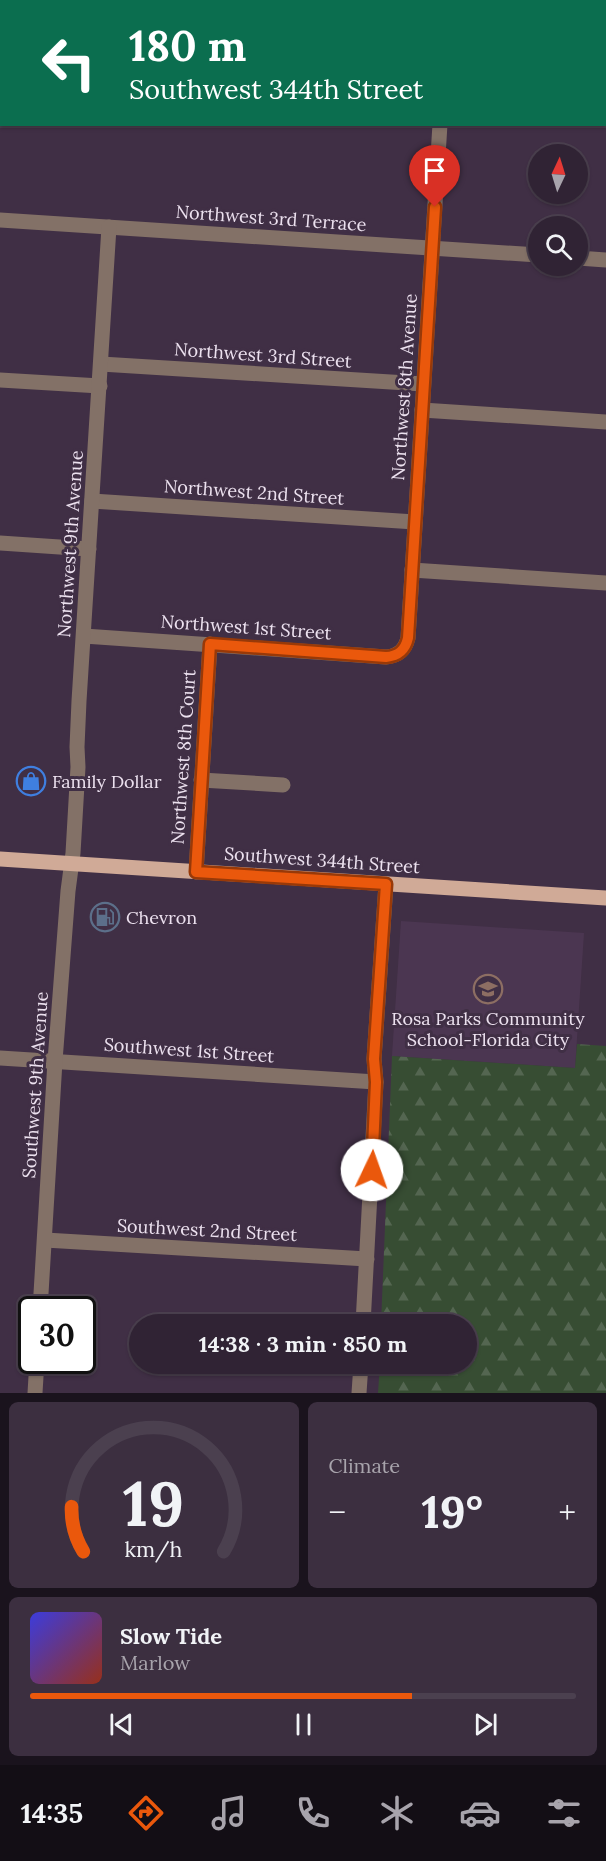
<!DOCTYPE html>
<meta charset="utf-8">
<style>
body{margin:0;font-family:Lora,serif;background:#3c2f40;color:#f1f3f6;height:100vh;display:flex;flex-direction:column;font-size:22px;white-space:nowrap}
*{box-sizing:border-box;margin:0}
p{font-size:20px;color:#a8a4ac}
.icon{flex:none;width:33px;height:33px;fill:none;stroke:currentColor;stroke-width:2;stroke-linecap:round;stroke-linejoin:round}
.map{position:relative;height:1393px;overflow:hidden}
.details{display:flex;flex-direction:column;gap:9px;padding:9px;background:#1a131d;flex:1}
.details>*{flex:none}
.guide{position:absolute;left:0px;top:0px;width:606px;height:126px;box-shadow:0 2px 4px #0004,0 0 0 2px #4b404f;background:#0b6e4f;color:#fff;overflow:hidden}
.needle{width:39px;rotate:4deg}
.controls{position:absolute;left:528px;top:144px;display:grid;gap:12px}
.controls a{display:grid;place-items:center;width:60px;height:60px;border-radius:50%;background:#302334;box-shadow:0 2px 4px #0004,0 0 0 2px #4b404f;font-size:30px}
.speed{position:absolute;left:18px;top:1296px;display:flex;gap:12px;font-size:30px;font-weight:700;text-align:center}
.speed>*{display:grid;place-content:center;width:78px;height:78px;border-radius:50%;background:#302334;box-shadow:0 2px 4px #0004,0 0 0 2px #4b404f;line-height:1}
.speed .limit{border:3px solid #111;border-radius:9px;background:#fff;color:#111}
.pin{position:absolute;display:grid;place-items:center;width:51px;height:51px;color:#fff;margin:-62px -26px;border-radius:50% 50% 50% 0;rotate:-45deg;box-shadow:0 0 6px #0007}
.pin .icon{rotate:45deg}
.me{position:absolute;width:66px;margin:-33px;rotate:3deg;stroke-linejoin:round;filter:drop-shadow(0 0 4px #0008)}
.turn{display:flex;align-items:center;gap:21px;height:126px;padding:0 30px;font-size:27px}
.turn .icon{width:78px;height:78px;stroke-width:2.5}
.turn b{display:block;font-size:42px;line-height:51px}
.big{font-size:45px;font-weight:700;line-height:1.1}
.details .tile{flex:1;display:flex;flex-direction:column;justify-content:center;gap:9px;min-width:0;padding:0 21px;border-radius:9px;background:#3c2f40}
.details .dial{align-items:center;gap:0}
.dial svg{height:156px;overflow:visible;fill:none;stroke:#4b404f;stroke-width:7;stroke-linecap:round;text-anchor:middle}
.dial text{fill:#f1f3f6;stroke:none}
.song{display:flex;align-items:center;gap:18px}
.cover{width:72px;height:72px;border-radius:9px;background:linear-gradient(135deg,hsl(240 70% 55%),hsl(10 70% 35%))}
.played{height:6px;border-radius:3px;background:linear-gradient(90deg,#ea580c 70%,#4b404f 70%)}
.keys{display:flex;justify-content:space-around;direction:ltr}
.heat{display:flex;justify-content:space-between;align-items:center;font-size:33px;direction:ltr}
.details .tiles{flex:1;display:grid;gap:9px;grid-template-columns:1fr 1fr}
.tile:last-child{grid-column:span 2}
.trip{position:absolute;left:129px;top:1314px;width:348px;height:60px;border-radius:30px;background:#302334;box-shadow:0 2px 4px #0004,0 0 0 2px #4b404f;font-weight:700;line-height:60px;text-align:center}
.menu{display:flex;height:96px;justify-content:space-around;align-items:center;background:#130e15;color:#a8a4ac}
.menu .icon{width:42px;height:42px}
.menu .active{color:#ea580c}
.menu b{font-size:27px;color:#f1f3f6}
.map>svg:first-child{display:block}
</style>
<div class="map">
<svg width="606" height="1393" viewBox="0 0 606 1393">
<defs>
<pattern id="forest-firs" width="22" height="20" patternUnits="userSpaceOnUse" patternTransform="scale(1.5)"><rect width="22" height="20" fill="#374d33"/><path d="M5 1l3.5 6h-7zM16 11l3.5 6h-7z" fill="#546651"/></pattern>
</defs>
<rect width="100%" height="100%" fill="#402f45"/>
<polygon fill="#4b3651" points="401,921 584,933 575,1068 392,1056"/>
<polygon fill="url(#forest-firs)" points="577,1044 606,1046 606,1393 378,1393 380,1364 466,1364 466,1324 381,1324 392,1056 575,1068"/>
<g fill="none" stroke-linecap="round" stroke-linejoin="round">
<g stroke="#837167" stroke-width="15">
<polyline points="45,0 47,2"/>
<polyline points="228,0 229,2"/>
<polyline points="321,2 321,0"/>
<polyline points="448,2 448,0"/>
<polyline points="0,99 2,99"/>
<polyline points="0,220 538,255"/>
<polyline points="578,258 606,260"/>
<polyline points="101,364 423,384"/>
<polyline points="0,380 100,386"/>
<polyline points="422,410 606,422"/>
<polyline points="92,501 415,522"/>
<polyline points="0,543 89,549"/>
<polyline points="412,570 606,583"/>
<path d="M84,636L386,657C398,656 405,650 408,638L440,124"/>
<polyline points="201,780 283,785"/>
<polyline points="196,872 210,644"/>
<polyline points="0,1058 376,1082"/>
<polyline points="45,1240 367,1259"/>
<polyline points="40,1310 55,1061 68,891 73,853 78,767 77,747 79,701 109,227"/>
<polyline points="363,1324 376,1082 374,1059 386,884"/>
<polyline points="35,1393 37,1360"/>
<polyline points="359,1393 361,1364"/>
</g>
<polyline stroke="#d0aa97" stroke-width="15" points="0,859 606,898"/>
</g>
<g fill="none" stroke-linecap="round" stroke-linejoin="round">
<g stroke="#983908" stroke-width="15">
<path id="route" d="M372,1170L376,1082L374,1059L386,884L196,872L210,644L386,657C398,656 405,651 408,638L435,207"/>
</g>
<use href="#route" stroke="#ea580c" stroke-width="10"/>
</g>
<defs>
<g id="shop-ring" transform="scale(1.5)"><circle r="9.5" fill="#402f45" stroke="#3f7fe0" stroke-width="1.5"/><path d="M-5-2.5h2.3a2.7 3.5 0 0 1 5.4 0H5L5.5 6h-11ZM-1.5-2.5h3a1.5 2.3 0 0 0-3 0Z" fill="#3f7fe0"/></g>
<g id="fuel-ring" transform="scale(1.5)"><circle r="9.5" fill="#402f45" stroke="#5c6f8a" stroke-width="1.5"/><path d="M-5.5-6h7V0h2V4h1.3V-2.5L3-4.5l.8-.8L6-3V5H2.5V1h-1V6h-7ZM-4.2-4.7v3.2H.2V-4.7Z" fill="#5c6f8a"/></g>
<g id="school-ring" transform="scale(1.5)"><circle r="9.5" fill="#402f45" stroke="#8d6e63" stroke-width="1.5"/><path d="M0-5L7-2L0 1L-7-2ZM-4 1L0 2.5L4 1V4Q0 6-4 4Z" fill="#8d6e63"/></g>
</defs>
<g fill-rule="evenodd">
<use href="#shop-ring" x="31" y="781"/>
<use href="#fuel-ring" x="105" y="917"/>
<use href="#school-ring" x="488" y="989"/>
</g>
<g text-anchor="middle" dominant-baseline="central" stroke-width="6" stroke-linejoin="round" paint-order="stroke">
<g font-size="18" fill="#ece1ef" stroke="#402f45">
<text transform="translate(271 218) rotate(4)">Northwest 3rd Terrace</text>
<text transform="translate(263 355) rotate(4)">Northwest 3rd Street</text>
<text transform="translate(404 387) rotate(-86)">Northwest 8th Avenue</text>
<text transform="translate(254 492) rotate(4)">Northwest 2nd Street</text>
<text transform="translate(70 544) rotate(-86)">Northwest 9th Avenue</text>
<text transform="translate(246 627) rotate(4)">Northwest 1st Street</text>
<text transform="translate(183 757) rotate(-86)">Northwest 8th Court</text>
<text transform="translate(322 860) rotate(4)">Southwest 344th Street</text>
<text transform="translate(189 1050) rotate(4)">Southwest 1st Street</text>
<text transform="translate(35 1085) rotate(-86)">Southwest 9th Avenue</text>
<text transform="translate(207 1230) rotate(3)">Southwest 2nd Street</text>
</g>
<g font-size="18" fill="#ece1ef" stroke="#402f45" text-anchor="start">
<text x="52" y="781">Family Dollar</text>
<text x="126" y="917">Chevron</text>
<text x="488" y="1018" text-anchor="middle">Rosa Parks Community<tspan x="488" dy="21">School-Florida City</tspan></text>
</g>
</g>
</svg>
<div class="controls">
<a><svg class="needle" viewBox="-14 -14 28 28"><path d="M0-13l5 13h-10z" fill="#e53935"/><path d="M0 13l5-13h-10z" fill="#a8a4ac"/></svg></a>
<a><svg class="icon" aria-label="search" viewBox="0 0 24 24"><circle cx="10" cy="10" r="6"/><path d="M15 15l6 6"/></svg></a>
</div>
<div class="speed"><div class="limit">30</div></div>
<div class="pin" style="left:435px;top:207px;background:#d93025"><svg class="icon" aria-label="arrive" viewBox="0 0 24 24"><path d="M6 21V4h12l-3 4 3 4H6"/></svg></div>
<svg class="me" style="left:372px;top:1170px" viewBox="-20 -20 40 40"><circle r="19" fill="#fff"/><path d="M0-13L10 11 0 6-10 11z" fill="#ea580c"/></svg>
<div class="trip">14:38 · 3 min · 850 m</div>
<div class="guide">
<div class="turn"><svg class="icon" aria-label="left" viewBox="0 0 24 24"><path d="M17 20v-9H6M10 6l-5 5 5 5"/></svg><div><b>180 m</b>Southwest 344th Street</div></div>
</div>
</div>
<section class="details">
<div class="tiles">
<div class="tile dial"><svg viewBox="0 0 100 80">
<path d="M14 69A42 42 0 1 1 86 69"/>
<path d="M14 69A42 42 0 0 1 8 46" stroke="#ea580c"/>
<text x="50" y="56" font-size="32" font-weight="700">19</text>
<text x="50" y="72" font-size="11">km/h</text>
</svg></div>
<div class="tile"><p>Climate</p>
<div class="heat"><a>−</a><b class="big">19°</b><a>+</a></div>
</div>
<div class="tile">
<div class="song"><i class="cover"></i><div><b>Slow Tide</b><p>Marlow</p></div></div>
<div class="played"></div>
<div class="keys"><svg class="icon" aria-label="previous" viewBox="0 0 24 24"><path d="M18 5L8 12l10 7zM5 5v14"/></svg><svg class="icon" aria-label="pause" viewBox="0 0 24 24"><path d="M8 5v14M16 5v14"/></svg><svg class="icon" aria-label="next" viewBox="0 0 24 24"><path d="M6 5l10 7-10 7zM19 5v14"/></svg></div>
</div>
</div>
</section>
<nav class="menu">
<b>14:35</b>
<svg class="icon active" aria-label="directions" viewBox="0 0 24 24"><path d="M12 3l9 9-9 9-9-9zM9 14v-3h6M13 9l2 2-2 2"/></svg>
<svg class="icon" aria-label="music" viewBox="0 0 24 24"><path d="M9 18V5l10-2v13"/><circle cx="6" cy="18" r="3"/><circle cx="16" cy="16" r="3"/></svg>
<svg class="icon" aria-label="phone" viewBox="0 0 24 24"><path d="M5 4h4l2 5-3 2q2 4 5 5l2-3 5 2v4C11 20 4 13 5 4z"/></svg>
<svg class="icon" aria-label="climate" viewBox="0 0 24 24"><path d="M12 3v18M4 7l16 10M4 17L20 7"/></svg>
<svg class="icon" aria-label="car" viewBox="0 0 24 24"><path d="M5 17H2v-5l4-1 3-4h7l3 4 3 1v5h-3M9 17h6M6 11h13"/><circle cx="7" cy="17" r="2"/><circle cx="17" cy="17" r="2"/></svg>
<svg class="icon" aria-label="filters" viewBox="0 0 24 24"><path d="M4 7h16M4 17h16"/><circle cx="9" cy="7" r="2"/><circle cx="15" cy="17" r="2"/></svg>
</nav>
